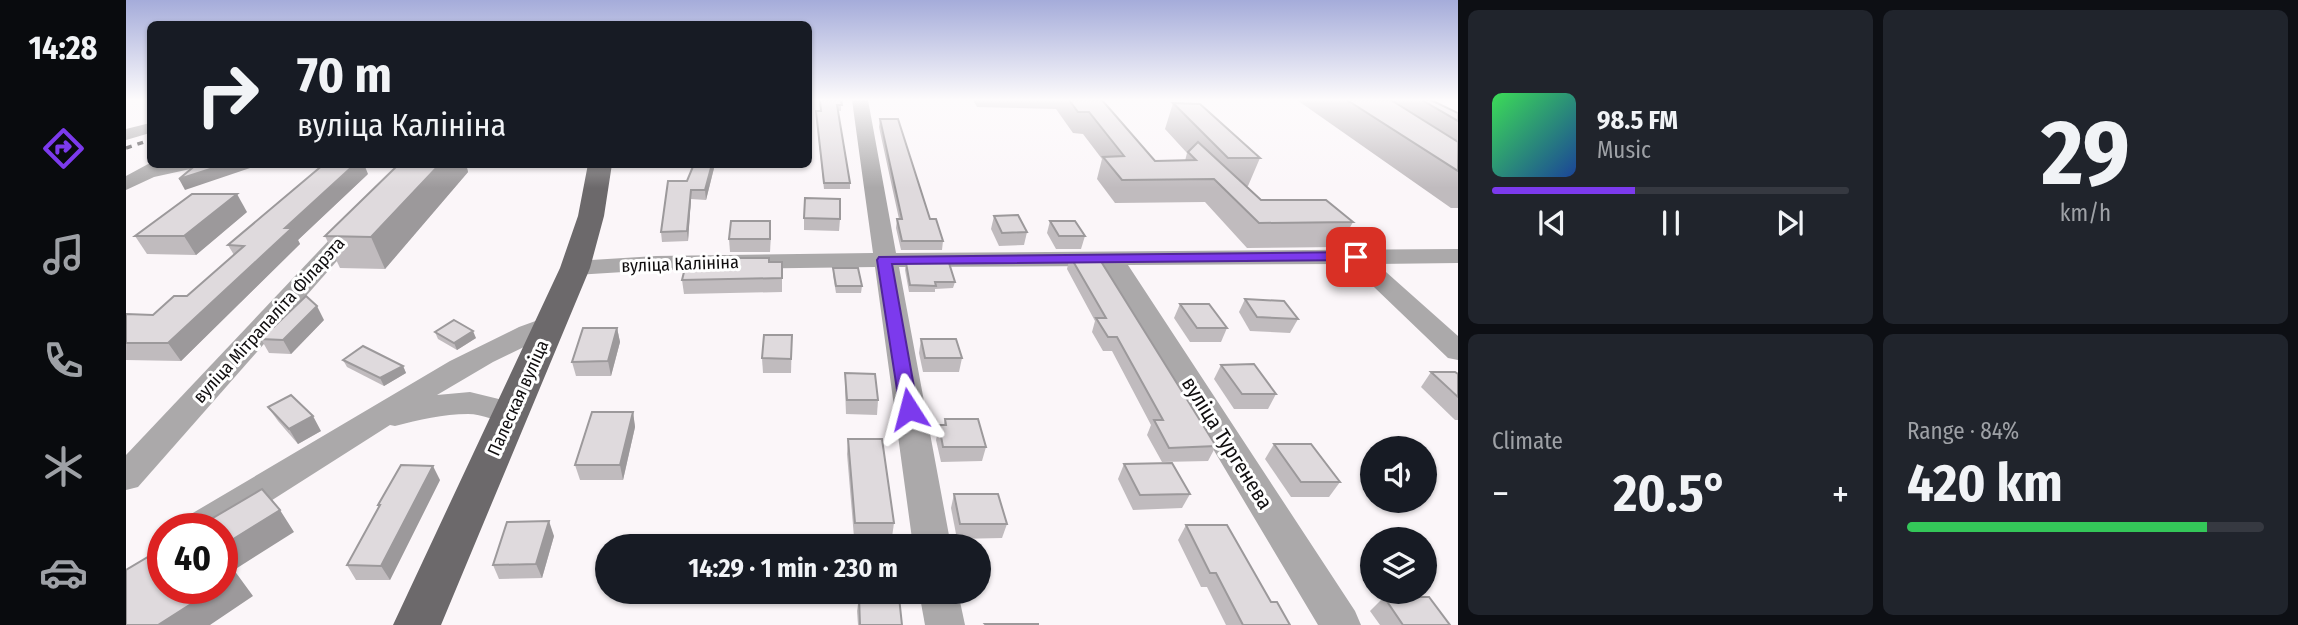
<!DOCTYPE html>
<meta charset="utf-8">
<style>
body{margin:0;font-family:"Fira Sans Condensed",sans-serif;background:#20242c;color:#f1f3f6;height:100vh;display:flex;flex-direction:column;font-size:26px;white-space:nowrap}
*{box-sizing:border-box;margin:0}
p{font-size:23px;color:#9ea1a6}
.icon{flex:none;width:38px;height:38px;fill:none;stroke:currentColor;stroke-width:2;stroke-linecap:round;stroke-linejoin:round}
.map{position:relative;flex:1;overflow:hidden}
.sheet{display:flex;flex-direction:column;gap:10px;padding:10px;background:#0d0f14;width:840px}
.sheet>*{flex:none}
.top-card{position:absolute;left:21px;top:21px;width:665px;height:147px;border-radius:10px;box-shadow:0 2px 5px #0004;background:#171b24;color:#f1f3f6;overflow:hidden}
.controls{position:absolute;left:1234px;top:436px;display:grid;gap:14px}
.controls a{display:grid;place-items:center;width:77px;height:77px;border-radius:50%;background:#171b24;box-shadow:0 2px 5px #0004;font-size:35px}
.speed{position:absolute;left:21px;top:513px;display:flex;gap:14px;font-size:35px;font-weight:700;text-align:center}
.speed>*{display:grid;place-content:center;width:91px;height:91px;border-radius:50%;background:#171b24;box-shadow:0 2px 5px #0004;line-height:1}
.speed .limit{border:10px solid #d22;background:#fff;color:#111}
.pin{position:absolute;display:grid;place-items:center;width:60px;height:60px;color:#fff;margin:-30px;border-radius:14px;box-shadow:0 4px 10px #0006}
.me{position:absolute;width:77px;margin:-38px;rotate:351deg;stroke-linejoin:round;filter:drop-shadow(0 0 5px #0008)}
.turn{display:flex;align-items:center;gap:24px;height:147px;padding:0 35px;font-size:32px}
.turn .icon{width:91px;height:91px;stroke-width:2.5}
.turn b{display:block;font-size:49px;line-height:60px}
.big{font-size:52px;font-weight:700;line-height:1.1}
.sheet .tile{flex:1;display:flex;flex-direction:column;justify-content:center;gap:10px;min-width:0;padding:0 24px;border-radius:10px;background:#20242c}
.sheet .dial{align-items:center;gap:0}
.dial b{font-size:91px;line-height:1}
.song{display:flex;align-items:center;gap:21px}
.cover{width:84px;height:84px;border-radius:10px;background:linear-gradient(135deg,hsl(130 70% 55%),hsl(220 70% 35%))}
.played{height:7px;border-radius:4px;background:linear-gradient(90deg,#7c3aed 40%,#363941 40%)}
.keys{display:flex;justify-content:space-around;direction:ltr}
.heat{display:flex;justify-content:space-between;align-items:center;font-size:38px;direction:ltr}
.charge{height:10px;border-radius:5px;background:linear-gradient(90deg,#34c759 84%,#363941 0)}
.sheet .tiles{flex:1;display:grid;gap:10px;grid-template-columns:repeat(2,1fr)}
.trip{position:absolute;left:469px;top:534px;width:396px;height:70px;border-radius:35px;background:#171b24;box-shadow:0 2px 5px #0004;font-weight:700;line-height:70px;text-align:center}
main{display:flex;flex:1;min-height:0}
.dock{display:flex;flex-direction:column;width:126px;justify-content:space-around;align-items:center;background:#090b0e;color:#9ea1a6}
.dock .icon{width:49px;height:49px}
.dock .selected{color:#7c3aed}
.dock b{font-size:32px;color:#f1f3f6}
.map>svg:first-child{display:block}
</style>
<main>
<nav class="dock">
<b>14:28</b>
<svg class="icon selected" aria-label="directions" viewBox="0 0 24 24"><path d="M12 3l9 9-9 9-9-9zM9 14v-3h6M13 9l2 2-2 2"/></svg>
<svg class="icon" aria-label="music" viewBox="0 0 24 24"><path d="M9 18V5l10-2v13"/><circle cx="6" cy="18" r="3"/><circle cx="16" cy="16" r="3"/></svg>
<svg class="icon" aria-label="phone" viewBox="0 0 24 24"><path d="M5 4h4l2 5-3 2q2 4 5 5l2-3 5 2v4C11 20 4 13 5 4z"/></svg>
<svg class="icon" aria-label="climate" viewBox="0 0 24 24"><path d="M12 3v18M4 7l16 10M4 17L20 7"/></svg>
<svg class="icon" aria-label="car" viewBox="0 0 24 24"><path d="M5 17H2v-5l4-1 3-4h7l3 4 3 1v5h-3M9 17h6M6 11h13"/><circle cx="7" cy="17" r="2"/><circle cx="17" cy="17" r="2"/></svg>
</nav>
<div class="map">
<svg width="1332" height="625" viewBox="0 0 1332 625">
<rect width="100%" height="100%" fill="#fbf6f9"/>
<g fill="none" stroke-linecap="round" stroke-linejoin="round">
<g fill="#aba9aa" fill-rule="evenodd">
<polygon points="726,100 742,100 770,253 1332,249 1332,263 1251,264 1332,336 1332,360 1322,358 1224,264 1002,265 1229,611 1235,625 1192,625 978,266 773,267 825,546 787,546 749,267 530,270 449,275 440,273 437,268 440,263 449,261 530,256 747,253"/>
<polygon points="24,123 24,133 0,140 0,129"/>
<polygon points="24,163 24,164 71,164 69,168 28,177 0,190 0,176"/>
<polygon points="231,217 239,219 242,224 239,229 12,487 0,490 0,455 223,219"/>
<path d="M426,315L435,317L439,323L435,329L367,362L311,395L344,392L397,405L401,413L397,421C377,427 361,414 342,414C317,414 293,420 269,426L264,425L96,532V528H55L60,517L324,361L393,327Z"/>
<polygon points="793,592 832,592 839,625 799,625"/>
</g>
<polygon fill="#6c696b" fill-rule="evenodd" points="462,164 486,164 478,216 464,268 315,625 267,625 434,268 452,216"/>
<polyline stroke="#3f3c3e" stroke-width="3.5" stroke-dasharray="6 6" stroke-linecap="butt" points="0,148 24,140"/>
</g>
<g fill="#c0bbbe">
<polygon points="694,100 715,100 715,111 711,111 724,183 724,189 698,189 690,116 690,111 695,111"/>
<polygon points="847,100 976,100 1029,161 1059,161 1061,153 1039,129 1047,103 1134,158 1122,186 1119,186 1135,200 1227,222 1213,247 1121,248 1079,202 989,203 971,179 976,159 957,134 947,133 930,109 851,107"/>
<polygon points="1171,100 1308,100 1308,101 1332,113 1332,208 1325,208"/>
<polygon points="754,119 804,219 817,241 816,250 775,250 770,228 771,219 773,219 753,127"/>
<polygon points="273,164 340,164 342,172 259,269 214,268 199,236"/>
<polygon points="568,164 589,164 580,200 565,199 562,241 536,242 535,232 561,181"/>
<polygon points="242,174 172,240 174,244 55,361 0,360 0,314 27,315 61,296 108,255 102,245"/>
<polygon points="121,212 70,255 21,254 9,236"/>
<polygon points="868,216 901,232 898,245 873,246 865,229"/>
<polygon points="678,218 714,219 713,231 678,230"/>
<polygon points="924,221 959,236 955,249 930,249 921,233"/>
<polygon points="645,234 644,252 604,252 603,239"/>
<polygon points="944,256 1090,446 1082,461 1036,462 1021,435 1025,425 986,351 977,351 966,332 969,321 941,269"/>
<polygon points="656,262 656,292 558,294 556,280 600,263"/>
<polygon points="780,263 829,282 827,288 809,289 809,292 783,292 779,270"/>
<polygon points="707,268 736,286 735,293 710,293 707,275"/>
<polygon points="1119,299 1172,319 1164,333 1124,331 1113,312"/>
<polygon points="1054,304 1101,328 1095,342 1064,342 1048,318"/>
<polygon points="198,320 165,354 143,353 135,339"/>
<polygon points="491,328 494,342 485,376 450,376 446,362"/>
<polygon points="309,332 350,338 331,350 312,339"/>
<polygon points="666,335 665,373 637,373 636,358"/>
<polygon points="795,339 836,358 833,372 797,372 793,353"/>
<polygon points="217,360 277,366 280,373 258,386 221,367"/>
<polygon points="1095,365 1150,394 1142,409 1108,409 1088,379"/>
<polygon points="1305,372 1332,374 1332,420 1329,420 1295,387"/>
<polygon points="719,373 752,400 751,415 720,414 719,388"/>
<polygon points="142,407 195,431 172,444 152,421"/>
<polygon points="507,412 509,427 497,480 454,480 449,465"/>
<polygon points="819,419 860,447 856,461 815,462 810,440 813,425 818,425"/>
<polygon points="722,439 768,523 766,537 728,537 721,454"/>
<polygon points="1148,444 1214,482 1203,497 1165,497 1139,459"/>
<polygon points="998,464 1064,494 1056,508 1007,510 992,479"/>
<polygon points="314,480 264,580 230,580 221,565 253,507 252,505"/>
<polygon points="828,494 881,524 876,538 831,539 825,508"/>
<polygon points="1060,525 1145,602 1164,625 1100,625 1081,587 1075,587 1052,540"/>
<polygon points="428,536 416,578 373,579 367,565"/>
<polygon points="733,597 776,625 732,625 731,611"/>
<polygon points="1258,597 1324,625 1254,625 1244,611"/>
</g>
<g fill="#9c999b">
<polygon points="100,164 136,164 59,190 53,179"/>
<polygon points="229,164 238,164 242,174 172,240 174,244 55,361 42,343 159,228"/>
<polygon points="314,164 340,164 342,172 259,269 245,237"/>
<polygon points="586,164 589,164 580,200 579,190"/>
<polygon points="565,190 565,199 562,241 561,231"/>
<polygon points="111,194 121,212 70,255 58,236"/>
<polygon points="191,306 198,320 165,354 157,340"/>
<polygon points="491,328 494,342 485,376 482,361"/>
<polygon points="347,331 350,338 331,350 328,343"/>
<polygon points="277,366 280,373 258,386 254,378"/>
<polygon points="507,412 509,427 497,480 494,465"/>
<polygon points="187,416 195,431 172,444 163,429"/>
<polygon points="307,466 314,480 264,580 255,566"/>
<polygon points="154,510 168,532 108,570 127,596 84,625 32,625 90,588 96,588 96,546"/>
<polygon points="423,521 428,536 416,578 410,564"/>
</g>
<g fill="#dfdadd" stroke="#9c999b" stroke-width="2">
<polygon points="694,100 715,100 716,105 711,105 724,183 698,183 690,111 695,111"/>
<polygon points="943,100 976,100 1029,161 1070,160 1062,152 1072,142 1135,200 1200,200 1227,222 1133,223 1088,179 996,180 977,157 998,156 963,112 952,112"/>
<polygon points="1221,100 1265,100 1332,142 1332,171"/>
<polygon points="1296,100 1305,100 1332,113 1332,121"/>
<polygon points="1047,103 1074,104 1134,158 1102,158"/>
<polygon points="754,119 772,119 804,219 810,219 817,241 776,241 771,219 776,219"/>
<polygon points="71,164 100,164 53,179"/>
<polygon points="198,164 229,164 159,228 166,228 42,343 0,343 0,314 27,315 48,296 61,296 118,246 102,245"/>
<polygon points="273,164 314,164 245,237 199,236"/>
<polygon points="568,164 586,164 579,190 565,190 561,231 535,232 542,181 561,181"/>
<polygon points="66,194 111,194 58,236 9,236"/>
<polygon points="679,198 714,199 714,219 678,218"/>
<polygon points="892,215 901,232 876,233 868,216"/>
<polygon points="605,221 644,221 644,239 603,239"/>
<polygon points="924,221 949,221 959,236 933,236"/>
<polygon points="971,255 1090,446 1043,448 1028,420 1037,420 991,337 982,337 970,318 980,318 944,256"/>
<polygon points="601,258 643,258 643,262 656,262 656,278 556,280 560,264 600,263"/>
<polygon points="780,263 823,263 829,282 809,282 810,286 784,285"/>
<polygon points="707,268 732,268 736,286 710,286"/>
<polygon points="180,296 191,306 157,340 135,339"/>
<polygon points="1119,299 1158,301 1172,319 1131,317"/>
<polygon points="1054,304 1083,304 1101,328 1071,328"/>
<polygon points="328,320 347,331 328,343 309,332"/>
<polygon points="457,328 491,328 482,361 446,362"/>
<polygon points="638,335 666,335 665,359 636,358"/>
<polygon points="795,339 830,339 836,358 799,358"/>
<polygon points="237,346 277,366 254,378 217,360"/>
<polygon points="1128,364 1150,394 1116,394 1095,365"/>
<polygon points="1305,372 1329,372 1332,374 1332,397"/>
<polygon points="719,373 749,374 752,400 721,400"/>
<polygon points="165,395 187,416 163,429 142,407"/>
<polygon points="466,412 507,412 494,465 449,465"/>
<polygon points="819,419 852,419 860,447 817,447 813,425 820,425"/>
<polygon points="722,439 756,439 768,523 729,523"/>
<polygon points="1148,444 1185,444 1214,482 1175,482"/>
<polygon points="1046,463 1064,494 1014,495 998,464"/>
<polygon points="275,465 307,466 255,566 221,565 254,505 252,505"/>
<polygon points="136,489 154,510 96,546 96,528 70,528"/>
<polygon points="828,494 872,494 881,524 834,524"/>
<polygon points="423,521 410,564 367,565 381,522"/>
<polygon points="1060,525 1101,525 1145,602 1151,602 1164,625 1117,625 1090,573 1084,573"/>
<polygon points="37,548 37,588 90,588 32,625 0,625 0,570"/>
<polygon points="96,557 109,575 96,584"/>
<polygon points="733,597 773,597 776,625 734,625"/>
<polygon points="1258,597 1303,597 1324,625 1277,625"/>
<polygon points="859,624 912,624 912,625 860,625"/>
</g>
<linearGradient id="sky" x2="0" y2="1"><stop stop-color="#a5acda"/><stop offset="0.53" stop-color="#fdfbfc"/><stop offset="1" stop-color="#fdfbfc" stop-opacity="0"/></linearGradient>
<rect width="1332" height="188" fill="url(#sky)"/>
<polygon fill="#7c3aed" stroke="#51269a" stroke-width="2" points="1230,252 1235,254 1237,257 1235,260 766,264 792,409 790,414 777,414 774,409 751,260 753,257"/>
<g text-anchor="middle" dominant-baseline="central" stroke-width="6" stroke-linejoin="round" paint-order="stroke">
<g font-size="18" fill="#100e0f" stroke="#fff">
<text transform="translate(554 264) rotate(-2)">вуліца Калініна</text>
<text transform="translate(143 320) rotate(-48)">вуліца Мітрапаліта Філарэта</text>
<text transform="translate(392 398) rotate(-66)">Палеская вуліца</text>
</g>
<g font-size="21" fill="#100e0f" stroke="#fff">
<text transform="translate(1101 443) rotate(58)">вуліца Тургенева</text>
</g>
</g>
</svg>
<div class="controls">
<a><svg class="icon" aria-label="sound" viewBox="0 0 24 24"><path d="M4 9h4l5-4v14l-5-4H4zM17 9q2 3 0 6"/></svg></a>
<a><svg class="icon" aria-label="layers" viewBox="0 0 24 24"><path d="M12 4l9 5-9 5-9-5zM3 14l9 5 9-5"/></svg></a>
</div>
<div class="speed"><div class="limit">40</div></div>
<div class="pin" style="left:1230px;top:257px;background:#d93025"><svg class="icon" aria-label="arrive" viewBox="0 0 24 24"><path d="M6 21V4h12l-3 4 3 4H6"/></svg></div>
<svg class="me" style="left:783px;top:409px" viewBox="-20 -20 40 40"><path d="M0-17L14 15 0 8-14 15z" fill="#7c3aed" stroke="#fff" stroke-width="4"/></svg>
<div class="trip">14:29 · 1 min · 230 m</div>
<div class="top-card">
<div class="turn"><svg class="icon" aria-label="right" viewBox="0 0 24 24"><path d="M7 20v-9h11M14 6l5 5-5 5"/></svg><div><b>70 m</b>вуліца Калініна</div></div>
</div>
</div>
<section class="sheet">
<div class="tiles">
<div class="tile">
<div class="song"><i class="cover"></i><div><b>98.5 FM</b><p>Music</p></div></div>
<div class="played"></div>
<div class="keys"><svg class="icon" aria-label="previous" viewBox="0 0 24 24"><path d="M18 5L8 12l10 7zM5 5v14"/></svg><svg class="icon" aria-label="pause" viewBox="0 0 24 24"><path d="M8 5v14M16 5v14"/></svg><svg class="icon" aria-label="next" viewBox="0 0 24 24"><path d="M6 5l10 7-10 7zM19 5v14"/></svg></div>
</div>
<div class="tile dial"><b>29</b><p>km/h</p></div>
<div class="tile"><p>Climate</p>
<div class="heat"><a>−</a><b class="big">20.5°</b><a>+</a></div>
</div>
<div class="tile"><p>Range · 84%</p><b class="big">420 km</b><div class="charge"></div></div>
</div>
</section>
</main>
